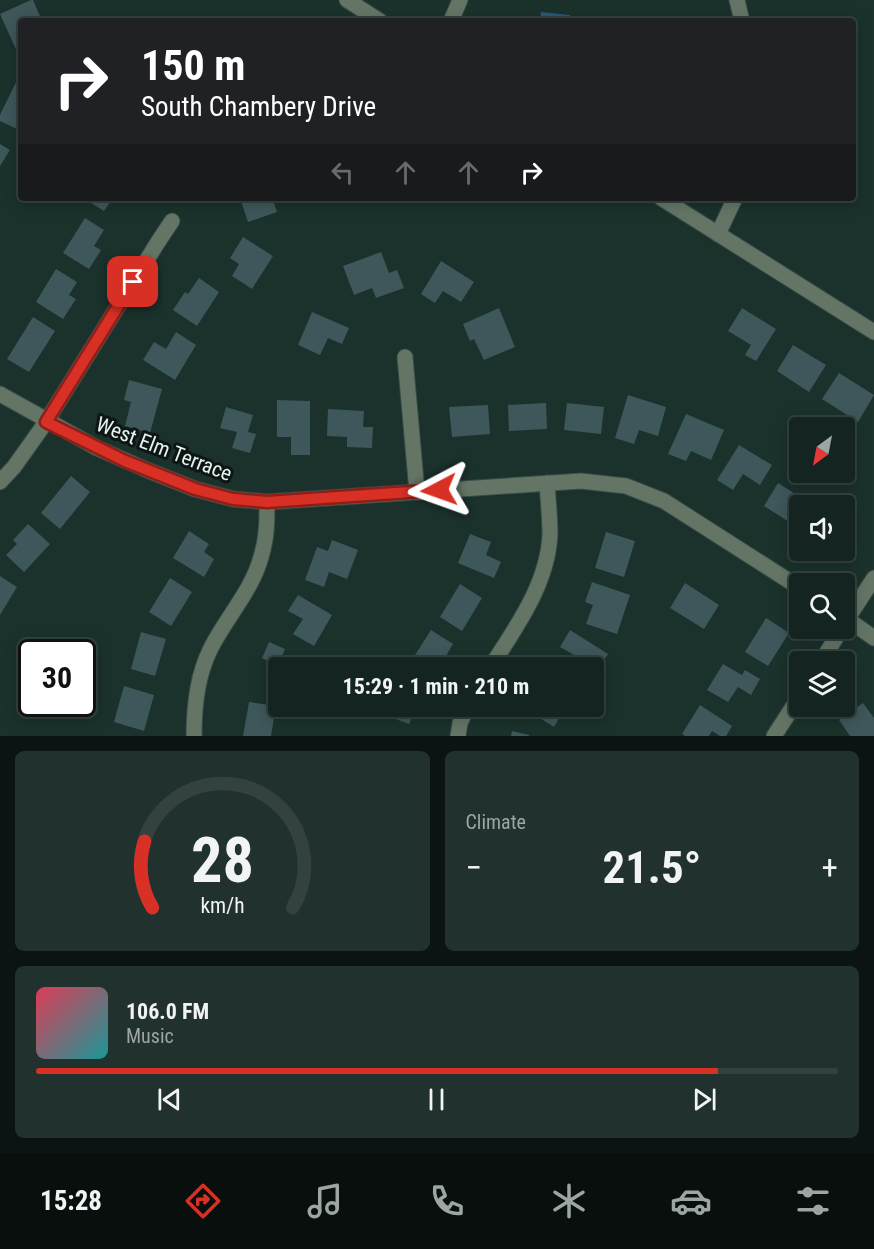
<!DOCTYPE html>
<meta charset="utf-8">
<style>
body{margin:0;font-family:"Roboto Condensed",sans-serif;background:#21312e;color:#f1f3f6;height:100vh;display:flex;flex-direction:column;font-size:22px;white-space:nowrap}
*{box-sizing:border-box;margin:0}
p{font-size:20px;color:#9da5a5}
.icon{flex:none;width:33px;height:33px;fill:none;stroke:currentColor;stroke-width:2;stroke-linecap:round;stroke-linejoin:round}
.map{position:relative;height:736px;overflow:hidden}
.panel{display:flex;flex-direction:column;gap:15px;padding:15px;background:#0b1412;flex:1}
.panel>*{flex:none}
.hud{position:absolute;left:18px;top:18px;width:838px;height:183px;border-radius:6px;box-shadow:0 3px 15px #0003,0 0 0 2px #33423f;background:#202124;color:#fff;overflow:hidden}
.needle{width:39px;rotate:212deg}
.controls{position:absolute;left:789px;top:417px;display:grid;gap:12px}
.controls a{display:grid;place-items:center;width:66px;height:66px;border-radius:6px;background:#142521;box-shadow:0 3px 15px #0003,0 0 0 2px #33423f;font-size:30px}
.speed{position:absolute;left:18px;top:639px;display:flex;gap:12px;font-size:30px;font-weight:700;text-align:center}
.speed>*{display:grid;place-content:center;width:78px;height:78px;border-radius:50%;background:#142521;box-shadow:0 3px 15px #0003,0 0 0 2px #33423f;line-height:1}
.speed .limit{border:3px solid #111;border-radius:9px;background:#fff;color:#111}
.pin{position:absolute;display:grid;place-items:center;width:51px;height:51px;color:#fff;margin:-26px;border-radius:12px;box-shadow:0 3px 9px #0006}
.me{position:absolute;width:66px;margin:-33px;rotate:266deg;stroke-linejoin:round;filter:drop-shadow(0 0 4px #0008)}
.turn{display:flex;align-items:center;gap:21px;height:126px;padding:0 24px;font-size:27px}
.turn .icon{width:78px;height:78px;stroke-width:2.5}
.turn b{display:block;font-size:42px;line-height:51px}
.lanes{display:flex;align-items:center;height:57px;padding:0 24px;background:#0003;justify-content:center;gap:30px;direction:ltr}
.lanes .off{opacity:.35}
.big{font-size:45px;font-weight:700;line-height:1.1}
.panel .widget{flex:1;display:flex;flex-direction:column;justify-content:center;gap:9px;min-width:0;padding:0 21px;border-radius:9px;background:#21312e}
.panel .dial{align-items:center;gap:0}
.dial svg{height:156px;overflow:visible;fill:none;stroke:#33423f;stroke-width:7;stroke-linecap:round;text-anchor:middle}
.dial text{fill:#f1f3f6;stroke:none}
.song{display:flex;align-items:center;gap:18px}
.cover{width:72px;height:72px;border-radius:9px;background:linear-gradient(135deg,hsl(350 70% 55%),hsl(180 70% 35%))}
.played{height:6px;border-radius:3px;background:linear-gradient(90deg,#d93025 85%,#33423f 85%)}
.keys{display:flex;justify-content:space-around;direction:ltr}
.heat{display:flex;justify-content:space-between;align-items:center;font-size:33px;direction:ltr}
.panel .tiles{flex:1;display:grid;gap:15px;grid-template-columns:1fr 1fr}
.widget:last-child{grid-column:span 2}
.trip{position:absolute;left:268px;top:657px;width:336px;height:60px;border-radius:6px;background:#142521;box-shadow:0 3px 15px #0003,0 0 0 2px #33423f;font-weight:700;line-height:60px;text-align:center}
.tab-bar{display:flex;height:96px;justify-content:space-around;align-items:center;background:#080f0d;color:#9da5a5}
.tab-bar .icon{width:42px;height:42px}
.tab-bar .selected{color:#d93025}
.tab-bar b{font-size:27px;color:#f1f3f6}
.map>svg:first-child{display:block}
</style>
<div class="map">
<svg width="874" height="736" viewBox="0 0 874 736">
<rect width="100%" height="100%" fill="#1a312c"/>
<polygon fill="#285974" points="541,12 570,15 569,21 540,21"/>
<g fill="#3e575a">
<polygon points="31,0 33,0 42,21 21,21 21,55 19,56 0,14"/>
<polygon points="19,76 21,77 21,131 0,121 0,115"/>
<polygon points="0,144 10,150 0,166"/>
<polygon points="83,198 113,198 104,211"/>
<polygon points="240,198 272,198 277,212 248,222"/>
<polygon points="85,218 104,230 94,246 101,250 89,269 63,253"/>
<polygon points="243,237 273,256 252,289 232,276 239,264 230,258"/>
<polygon points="381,252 389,273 397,270 404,288 376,298 372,288 354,295 343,266"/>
<polygon points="441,261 474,282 461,302 443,291 435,303 421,294"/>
<polygon points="56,269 77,282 69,295 76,299 63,319 36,302"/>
<polygon points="199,278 219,292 197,326 173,310 185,292 188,294"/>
<polygon points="499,308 515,347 484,360 474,339 470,341 463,324"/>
<polygon points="742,308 776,329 756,361 745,355 751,345 728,331"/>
<polygon points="312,312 349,328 342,344 328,338 320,355 298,345"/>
<polygon points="33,317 55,331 29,372 7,359"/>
<polygon points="176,332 196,345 175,380 143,360 154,342 166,349"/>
<polygon points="793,345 826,365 809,392 777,371"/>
<polygon points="839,373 874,395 858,422 822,399"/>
<polygon points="129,380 162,389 150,433 125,426 131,402 124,400"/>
<polygon points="628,395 666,407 658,436 639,430 634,444 615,438"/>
<polygon points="277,400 310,401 310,455 291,455 291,437 277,437"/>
<polygon points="546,403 547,429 509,431 508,405"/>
<polygon points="567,403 604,407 601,434 564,430"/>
<polygon points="488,405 490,434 452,437 449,407"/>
<polygon points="226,407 253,415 248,432 256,434 250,453 232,448 237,432 220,428"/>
<polygon points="328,409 364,411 363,427 373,427 372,448 347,447 347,437 327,436"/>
<polygon points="686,414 724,430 711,460 691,451 686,461 668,454"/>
<polygon points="739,445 772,465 760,485 743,474 733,490 717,480"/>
<polygon points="71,476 90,492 60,529 41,513"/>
<polygon points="778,483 814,506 800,506 800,523 797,527 764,506"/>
<polygon points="28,524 50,544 24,572 6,555 17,544 13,540"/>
<polygon points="844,525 856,532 842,555 835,550 844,550"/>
<polygon points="189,531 209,544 204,552 214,559 204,577 173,558"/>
<polygon points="606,532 635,541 624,577 595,568"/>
<polygon points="470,534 491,542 486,555 501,562 494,578 458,563"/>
<polygon points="332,540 358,550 347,579 329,572 324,587 305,580 317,547 328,551"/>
<polygon points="0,576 17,587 0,615"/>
<polygon points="170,578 192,592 171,626 149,612"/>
<polygon points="592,582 630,595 617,634 586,624 593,605 585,602"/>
<polygon points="685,583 719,605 704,629 670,608"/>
<polygon points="460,584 482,598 462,631 440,617"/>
<polygon points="298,595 332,615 314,646 293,634 303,619 288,611"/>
<polygon points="766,618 789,633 768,666 745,652"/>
<polygon points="431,630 453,644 439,668 416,668 410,663"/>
<polygon points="570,630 608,654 594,676 594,668 566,668 574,655 560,647"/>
<polygon points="141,632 166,639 155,676 131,669"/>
<polygon points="269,642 285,649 282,656 301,665 300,668 279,668 279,688 266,681 274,664 262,658"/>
<polygon points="723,664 742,675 745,670 760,679 751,695 738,687 728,702 707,690"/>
<polygon points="124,686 154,695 144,731 114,722"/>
<polygon points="249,702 276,706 271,736 243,736"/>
<polygon points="863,703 874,718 874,736 850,736 839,720"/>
<polygon points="700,705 732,726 726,736 720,736 712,731 709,736 685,736 682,734"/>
<polygon points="385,706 424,706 421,714 414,712 409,724 382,714"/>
<polygon points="529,706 566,706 554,727 527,710"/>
<polygon points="512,731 529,735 529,736 511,736"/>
</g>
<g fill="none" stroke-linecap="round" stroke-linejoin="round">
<g stroke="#374c47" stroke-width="17">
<g id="minor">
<polyline points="347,0 380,21"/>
<polyline points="737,0 742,21"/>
<polyline points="451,21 460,0"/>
<polyline points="661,198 874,332"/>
<polyline points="718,234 735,198"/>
<polyline points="405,357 417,492"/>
<polyline points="0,394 97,448 147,470 195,489 233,499 267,502 581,481 626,486 664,501 800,588"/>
<polyline points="0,482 14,467 46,422 158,242 172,221"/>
<polyline points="844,617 874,638"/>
<polyline points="844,624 874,578"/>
<polyline points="821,662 842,628"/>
<path d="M490,668C516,627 548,584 550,534C550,517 548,500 547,483"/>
<path d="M194,736C194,707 197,676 210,650C225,619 252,591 261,557C267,538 267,521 267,502"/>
<polyline points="458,736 460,723 468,706"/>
<polyline points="774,736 800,696"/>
</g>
</g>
<use href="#minor" stroke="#647566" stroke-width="15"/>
</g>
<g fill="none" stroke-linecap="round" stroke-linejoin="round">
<g stroke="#8d1f18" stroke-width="15">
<polyline id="route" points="133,282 46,422 125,461 195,489 233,499 267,502 439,490"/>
</g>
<use href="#route" stroke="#d93025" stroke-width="10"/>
</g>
<g text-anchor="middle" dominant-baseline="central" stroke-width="6" stroke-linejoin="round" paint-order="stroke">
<g font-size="21" fill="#e6f4f0" stroke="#0d1614">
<text transform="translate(164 449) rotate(21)">West Elm Terrace</text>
</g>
</g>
</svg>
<div class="controls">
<a><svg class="needle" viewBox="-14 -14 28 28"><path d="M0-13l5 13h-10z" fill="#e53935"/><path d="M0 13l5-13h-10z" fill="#9da5a5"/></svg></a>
<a><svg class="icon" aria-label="sound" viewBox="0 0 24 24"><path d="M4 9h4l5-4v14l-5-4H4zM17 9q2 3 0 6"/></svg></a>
<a><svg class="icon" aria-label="search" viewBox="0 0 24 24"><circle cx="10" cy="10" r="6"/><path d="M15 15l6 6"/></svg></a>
<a><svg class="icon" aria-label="layers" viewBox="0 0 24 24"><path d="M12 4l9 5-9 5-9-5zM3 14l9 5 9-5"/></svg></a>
</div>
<div class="speed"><div class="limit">30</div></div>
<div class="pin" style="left:133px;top:282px;background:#d93025"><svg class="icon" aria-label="arrive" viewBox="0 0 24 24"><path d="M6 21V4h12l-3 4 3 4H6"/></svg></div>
<svg class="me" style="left:439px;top:490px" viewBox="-20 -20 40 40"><path d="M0-17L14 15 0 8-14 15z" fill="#d93025" stroke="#fff" stroke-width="4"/></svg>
<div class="trip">15:29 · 1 min · 210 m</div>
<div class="hud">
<div class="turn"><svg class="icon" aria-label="right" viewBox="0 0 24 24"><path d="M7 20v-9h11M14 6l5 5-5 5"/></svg><div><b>150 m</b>South Chambery Drive</div></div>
<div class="lanes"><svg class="icon off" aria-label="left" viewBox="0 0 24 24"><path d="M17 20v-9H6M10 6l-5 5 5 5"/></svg><svg class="icon off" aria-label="ahead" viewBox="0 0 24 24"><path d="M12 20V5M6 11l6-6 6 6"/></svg><svg class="icon off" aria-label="ahead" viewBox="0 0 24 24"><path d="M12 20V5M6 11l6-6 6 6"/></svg><svg class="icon" aria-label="right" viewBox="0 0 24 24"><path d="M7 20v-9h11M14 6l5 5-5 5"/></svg></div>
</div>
</div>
<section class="panel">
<div class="tiles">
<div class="widget dial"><svg viewBox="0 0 100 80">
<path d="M14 69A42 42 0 1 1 86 69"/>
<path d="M14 69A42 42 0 0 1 10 35" stroke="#d93025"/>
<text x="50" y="56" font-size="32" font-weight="700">28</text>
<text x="50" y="72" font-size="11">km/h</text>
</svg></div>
<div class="widget"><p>Climate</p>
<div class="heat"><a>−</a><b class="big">21.5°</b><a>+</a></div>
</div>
<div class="widget">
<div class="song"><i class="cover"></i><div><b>106.0 FM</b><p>Music</p></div></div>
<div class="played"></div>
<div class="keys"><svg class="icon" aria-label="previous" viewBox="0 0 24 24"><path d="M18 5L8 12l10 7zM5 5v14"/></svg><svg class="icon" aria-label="pause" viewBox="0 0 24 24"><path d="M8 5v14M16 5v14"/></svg><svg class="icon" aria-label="next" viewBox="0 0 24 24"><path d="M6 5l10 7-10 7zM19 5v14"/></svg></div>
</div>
</div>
</section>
<nav class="tab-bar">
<b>15:28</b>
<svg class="icon selected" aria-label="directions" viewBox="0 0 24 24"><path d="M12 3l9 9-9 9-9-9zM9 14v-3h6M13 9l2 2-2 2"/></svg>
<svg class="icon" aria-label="music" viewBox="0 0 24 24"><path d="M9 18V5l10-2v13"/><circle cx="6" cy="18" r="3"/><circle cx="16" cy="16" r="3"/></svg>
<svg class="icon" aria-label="phone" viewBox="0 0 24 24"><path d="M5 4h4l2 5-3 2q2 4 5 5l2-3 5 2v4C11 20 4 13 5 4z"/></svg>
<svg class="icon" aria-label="climate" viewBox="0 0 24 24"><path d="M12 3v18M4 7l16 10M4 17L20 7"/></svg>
<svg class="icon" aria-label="car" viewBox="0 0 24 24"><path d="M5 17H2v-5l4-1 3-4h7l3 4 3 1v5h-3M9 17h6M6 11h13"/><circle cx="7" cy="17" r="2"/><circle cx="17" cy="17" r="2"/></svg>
<svg class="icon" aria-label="filters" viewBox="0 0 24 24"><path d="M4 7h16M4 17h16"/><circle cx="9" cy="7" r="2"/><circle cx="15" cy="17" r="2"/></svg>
</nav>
